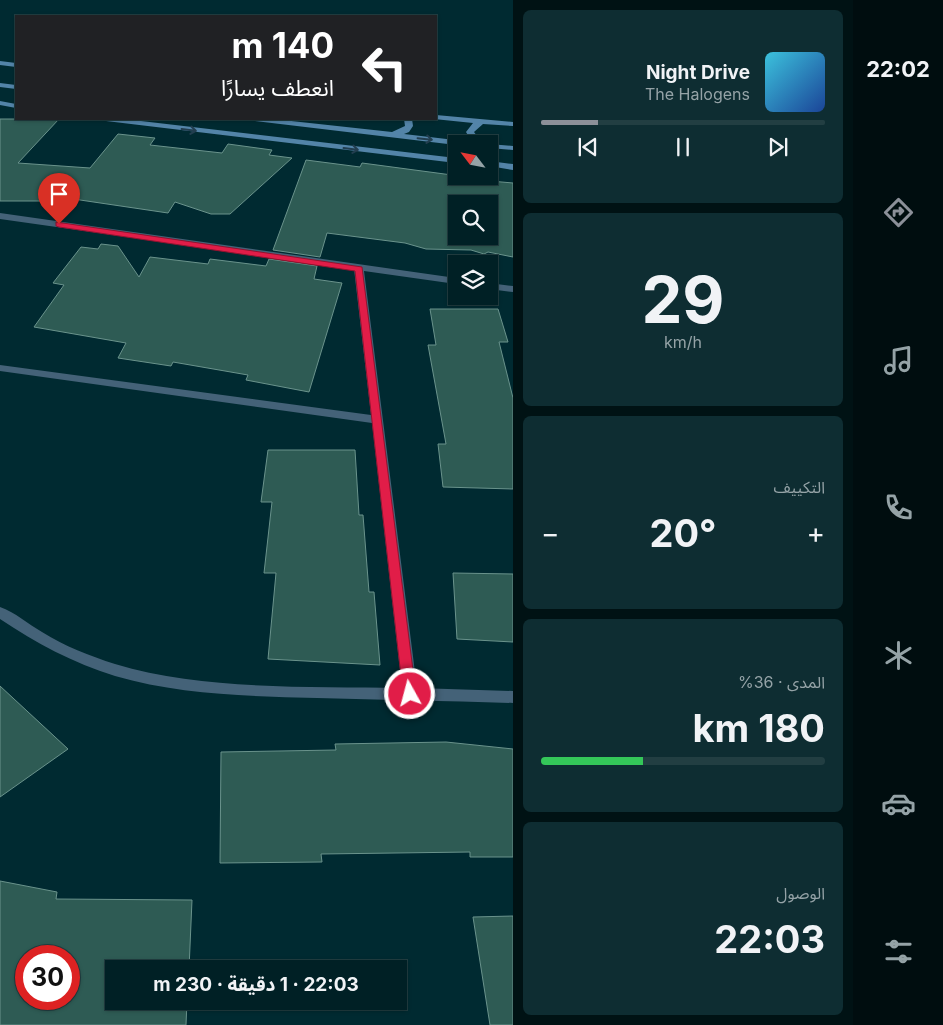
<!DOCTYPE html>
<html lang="ar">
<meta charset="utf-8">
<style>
body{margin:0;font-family:Inter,"Noto Sans Arabic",sans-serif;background:#0e2d32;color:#f1f3f6;direction:rtl;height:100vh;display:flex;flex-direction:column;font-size:19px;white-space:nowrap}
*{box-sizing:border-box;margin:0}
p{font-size:16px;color:#95a3a7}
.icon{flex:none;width:28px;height:28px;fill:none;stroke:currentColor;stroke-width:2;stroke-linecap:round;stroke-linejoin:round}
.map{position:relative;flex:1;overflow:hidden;direction:ltr}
.side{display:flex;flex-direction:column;gap:10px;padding:10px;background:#001214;width:340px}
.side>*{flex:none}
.top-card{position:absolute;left:15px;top:15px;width:422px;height:105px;border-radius:0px;box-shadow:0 1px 4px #0004,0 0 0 1px #223e42;direction:rtl;background:#202124;color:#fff;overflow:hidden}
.needle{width:32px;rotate:302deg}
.controls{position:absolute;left:448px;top:135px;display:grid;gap:10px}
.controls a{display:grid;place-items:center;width:50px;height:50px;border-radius:0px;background:#002025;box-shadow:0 1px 4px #0004,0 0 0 1px #223e42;font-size:25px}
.speed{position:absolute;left:15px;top:945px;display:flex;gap:10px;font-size:25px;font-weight:700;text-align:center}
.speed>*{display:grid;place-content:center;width:65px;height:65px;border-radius:50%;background:#002025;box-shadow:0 1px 4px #0004,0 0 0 1px #223e42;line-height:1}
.speed .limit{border:8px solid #d22;background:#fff;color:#111}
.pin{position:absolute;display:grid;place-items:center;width:42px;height:42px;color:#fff;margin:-51px -21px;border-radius:50% 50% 50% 0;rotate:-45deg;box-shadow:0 0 5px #0007}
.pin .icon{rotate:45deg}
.me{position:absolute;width:55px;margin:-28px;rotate:353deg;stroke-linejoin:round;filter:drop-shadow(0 0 4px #0008)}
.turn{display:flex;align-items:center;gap:18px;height:105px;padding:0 20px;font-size:22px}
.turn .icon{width:65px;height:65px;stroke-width:2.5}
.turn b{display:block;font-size:35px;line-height:42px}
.big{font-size:38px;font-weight:700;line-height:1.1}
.side .card{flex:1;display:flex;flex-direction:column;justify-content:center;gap:8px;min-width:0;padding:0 18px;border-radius:8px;background:#0e2d32}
.side .dial{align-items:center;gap:0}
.dial b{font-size:65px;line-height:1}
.song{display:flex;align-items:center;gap:15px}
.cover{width:60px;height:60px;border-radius:8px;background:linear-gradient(135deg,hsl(190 70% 55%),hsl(220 70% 35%))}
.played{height:5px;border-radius:2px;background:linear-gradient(90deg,#8c9099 20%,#223e42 20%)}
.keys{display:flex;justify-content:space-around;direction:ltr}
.heat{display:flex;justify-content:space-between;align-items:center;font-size:28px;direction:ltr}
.charge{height:8px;border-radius:4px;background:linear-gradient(90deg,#34c759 36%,#223e42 0)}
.trip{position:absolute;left:105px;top:960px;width:302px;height:50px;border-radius:0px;background:#002025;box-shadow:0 1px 4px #0004,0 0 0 1px #223e42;font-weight:700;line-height:50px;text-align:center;direction:rtl}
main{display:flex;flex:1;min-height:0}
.menu{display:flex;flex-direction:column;width:90px;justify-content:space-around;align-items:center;background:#000d0f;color:#95a3a7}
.menu .icon{width:35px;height:35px}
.menu .on{color:#8c9099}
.menu b{font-size:22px;color:#f1f3f6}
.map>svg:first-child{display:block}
</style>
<main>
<nav class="menu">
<b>22:02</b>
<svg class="icon on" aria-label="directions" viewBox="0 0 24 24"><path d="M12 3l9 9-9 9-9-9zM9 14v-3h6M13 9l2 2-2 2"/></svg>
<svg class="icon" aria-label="music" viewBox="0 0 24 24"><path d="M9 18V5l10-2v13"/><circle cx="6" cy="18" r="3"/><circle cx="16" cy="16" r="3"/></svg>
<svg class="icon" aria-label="phone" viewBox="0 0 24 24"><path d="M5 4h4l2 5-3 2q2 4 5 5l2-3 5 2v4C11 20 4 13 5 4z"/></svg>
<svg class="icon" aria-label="climate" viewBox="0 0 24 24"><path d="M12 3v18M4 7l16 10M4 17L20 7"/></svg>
<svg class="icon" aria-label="car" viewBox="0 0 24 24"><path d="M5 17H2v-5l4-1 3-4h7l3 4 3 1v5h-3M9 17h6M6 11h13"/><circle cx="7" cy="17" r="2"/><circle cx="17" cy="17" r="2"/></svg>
<svg class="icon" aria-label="filters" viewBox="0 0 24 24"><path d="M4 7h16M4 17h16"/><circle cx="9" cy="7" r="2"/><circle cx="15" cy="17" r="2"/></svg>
</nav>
<section class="side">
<div class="card">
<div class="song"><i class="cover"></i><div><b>Night Drive</b><p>The Halogens</p></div></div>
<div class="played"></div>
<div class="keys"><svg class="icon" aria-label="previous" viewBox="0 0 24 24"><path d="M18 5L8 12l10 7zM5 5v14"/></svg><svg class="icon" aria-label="pause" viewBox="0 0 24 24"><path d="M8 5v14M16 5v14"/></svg><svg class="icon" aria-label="next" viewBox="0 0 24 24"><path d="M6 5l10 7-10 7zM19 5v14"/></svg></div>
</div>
<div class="card dial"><b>29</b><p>km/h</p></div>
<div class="card"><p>التكييف</p>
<div class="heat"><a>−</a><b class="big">20°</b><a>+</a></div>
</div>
<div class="card"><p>المدى · 36%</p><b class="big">180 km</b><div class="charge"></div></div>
<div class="card"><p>الوصول</p><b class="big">22:03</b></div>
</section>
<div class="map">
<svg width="513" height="1025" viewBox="0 0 513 1025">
<rect width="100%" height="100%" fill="#002a31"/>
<g fill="#2e5b54" stroke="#6a938c" fill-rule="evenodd">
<polygon points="0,119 59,119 18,163 90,168 118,134 155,138 150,145 222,153 228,144 272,150 269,155 292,158 230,214 211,214 175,202 168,213 53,196 46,201 0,201"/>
<path d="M306,160L360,167L362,163L467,177V179L513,183V257L488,252L484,254L471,250L426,249L405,243L327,233L320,257L273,250ZM456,204H489V236H456Z"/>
<polygon points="101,244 118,246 139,277 150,257 208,264 210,259 266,266 269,259 317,266 314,279 342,283 309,392 246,380 248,375 173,362 171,366 118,358 126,343 34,327 64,285 53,283 81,247 98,249"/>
<polygon points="430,309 498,309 508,342 499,342 513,398 513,489 443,487 438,444 446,444 428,345 436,345"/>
<polygon points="268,450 355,450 359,515 363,515 369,592 374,592 380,665 268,659 276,573 264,573 272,502 261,502"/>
<polygon points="453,573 513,574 513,642 457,639"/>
<polygon points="0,686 68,749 0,797"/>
<polygon points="446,742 513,749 513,857 470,857 470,852 321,854 322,862 220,863 221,752 336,750 335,744"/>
<path d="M0,881L57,892L56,899L192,900L189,969H114V1001H187L186,1025H0ZM26,956H69V999H26Z"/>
<polygon points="513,916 513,1025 490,1025 473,917"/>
</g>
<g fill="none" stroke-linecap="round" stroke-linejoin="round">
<g fill="#446278" fill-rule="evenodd">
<path d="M0,213L456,278V284L364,271L417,688L513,691V703C448,701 382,700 317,698C249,696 180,695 115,676C73,663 36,643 0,619V607C15,612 28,624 42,632C64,646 90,656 115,664C205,691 309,686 402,688L372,423L0,371V365L371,415L354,269L0,219Z"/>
<polygon points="489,283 513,286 513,292 489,289"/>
</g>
<g fill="#5384a8" fill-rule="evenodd">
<polygon points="0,61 16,63 16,67 0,65"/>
<polygon points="0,83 16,85 16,89 0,87"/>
<polygon points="0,101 16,104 16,108 0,105"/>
<polygon points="436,115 513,122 513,126 483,124 474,132 483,144 456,145 255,121 251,119 273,119 392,132 405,126 404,119 412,119 413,126 409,132 404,134 472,142 466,132 473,123 434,119 436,119"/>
<polygon points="102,119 124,119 456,158 456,163 106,121"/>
<polygon points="488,144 489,144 513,146 513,150 489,148"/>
<polygon points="489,161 513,164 513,170 489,166"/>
</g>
</g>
<defs><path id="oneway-shaft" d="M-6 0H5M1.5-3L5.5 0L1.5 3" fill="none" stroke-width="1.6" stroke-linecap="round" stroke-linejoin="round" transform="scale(1.25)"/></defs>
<g stroke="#223e4f">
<use href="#oneway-shaft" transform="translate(189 130) rotate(7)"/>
<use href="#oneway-shaft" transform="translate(425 139) rotate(6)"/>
<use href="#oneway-shaft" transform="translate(351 149) rotate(7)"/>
</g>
<polygon fill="#e11d48" stroke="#92132f" points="56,222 362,267 416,694 414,698 410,700 405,698 403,694 355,271 59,227 56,226"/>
</svg>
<div class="controls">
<a><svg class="needle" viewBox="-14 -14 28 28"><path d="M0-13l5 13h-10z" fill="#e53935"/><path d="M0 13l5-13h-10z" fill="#95a3a7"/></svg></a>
<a><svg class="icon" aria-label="search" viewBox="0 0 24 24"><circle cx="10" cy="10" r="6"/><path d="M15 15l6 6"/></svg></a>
<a><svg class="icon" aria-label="layers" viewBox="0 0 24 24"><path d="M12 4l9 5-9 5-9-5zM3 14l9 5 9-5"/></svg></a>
</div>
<div class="speed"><div class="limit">30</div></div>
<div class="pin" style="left:59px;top:224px;background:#d93025"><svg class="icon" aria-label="arrive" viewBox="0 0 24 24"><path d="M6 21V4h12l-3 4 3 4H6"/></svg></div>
<svg class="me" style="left:410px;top:694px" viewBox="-20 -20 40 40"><circle r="17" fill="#e11d48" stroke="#fff" stroke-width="3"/><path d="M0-11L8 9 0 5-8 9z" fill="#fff"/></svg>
<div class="trip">22:03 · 1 دقيقة · 230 m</div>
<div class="top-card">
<div class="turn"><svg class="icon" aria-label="left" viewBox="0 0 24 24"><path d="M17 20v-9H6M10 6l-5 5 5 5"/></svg><div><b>140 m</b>انعطف يسارًا</div></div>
</div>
</div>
</main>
